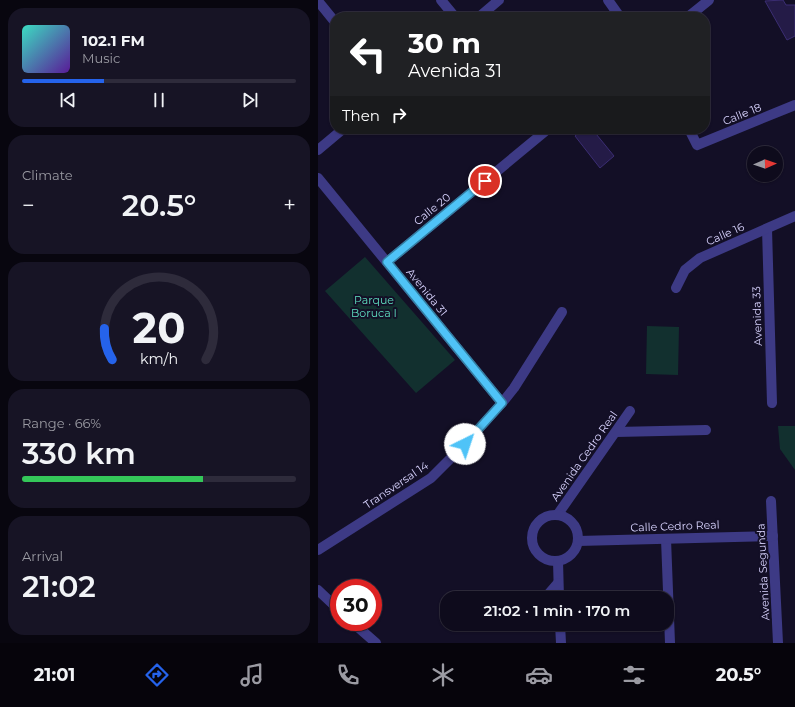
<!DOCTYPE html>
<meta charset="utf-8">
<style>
body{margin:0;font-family:Montserrat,sans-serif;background:#171425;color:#f1f3f6;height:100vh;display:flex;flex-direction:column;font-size:15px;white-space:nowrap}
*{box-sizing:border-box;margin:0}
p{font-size:13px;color:#9b9ba3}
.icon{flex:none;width:22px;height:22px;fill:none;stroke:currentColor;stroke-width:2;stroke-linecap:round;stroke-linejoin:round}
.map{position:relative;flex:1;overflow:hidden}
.sheet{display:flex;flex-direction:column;gap:8px;padding:8px;background:#08060f;width:318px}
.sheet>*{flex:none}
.hud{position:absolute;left:12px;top:12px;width:380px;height:122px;border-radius:16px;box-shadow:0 1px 3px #0004,0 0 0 1px #2e2b3b;background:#202124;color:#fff;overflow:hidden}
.needle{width:26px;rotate:88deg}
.buttons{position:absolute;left:429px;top:146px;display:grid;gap:8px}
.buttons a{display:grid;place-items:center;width:36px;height:36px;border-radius:50%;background:#0e0b1c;box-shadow:0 1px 3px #0004,0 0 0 1px #2e2b3b;font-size:20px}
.speed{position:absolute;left:12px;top:579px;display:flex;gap:8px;font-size:20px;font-weight:700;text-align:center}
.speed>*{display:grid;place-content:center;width:52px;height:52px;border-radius:50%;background:#0e0b1c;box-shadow:0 1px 3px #0004,0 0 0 1px #2e2b3b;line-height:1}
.speed .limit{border:6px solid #d22;background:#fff;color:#111}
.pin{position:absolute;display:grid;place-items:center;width:34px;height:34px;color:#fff;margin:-17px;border:2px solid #fff;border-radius:50%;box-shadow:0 1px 4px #0007}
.me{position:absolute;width:44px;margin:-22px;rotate:41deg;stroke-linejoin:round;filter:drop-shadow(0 0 3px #0008)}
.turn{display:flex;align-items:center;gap:14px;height:84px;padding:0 12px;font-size:18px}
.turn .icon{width:52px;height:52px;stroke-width:2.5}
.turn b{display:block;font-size:28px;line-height:34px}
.then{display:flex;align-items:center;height:38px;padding:0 12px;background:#0003;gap:8px;font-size:15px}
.big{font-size:30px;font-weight:600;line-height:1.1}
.sheet .tile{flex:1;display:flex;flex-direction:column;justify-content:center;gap:6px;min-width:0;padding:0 14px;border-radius:16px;background:#171425}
.sheet .dial{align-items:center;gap:0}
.dial svg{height:104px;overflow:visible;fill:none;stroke:#2e2b3b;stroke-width:7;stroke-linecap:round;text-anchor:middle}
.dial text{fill:#f1f3f6;stroke:none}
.song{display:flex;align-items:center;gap:12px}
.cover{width:48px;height:48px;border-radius:6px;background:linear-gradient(135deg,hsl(170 70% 55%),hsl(270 70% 35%))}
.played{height:4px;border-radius:2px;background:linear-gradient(90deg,#2563eb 30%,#2e2b3b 30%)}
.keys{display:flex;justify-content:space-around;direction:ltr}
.heat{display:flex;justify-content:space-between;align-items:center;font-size:22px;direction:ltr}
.charge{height:6px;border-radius:3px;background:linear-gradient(90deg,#34c759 66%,#2e2b3b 0)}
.trip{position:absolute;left:122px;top:591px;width:234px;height:40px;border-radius:16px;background:#0e0b1c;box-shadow:0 1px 3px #0004,0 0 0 1px #2e2b3b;font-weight:600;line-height:40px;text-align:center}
.tab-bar{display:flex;height:64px;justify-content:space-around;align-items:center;background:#06040b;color:#9b9ba3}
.tab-bar .icon{width:28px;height:28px}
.tab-bar .selected{color:#2563eb}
.tab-bar b{font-size:18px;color:#f1f3f6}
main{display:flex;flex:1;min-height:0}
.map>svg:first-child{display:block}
</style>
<main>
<section class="sheet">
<div class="tile">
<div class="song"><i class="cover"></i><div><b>102.1 FM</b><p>Music</p></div></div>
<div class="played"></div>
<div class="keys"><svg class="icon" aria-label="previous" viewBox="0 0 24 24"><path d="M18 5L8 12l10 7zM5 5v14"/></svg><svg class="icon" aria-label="pause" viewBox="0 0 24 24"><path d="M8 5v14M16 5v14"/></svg><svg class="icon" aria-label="next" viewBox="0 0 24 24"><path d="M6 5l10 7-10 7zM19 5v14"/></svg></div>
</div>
<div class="tile"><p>Climate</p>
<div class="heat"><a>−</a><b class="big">20.5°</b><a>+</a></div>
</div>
<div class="tile dial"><svg viewBox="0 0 100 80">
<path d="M14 69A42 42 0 1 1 86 69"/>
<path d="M14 69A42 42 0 0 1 8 45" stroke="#2563eb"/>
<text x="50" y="56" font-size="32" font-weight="700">20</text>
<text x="50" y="72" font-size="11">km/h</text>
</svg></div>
<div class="tile"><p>Range · 66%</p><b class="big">330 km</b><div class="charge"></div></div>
<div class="tile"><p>Arrival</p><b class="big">21:02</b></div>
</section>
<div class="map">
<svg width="477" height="643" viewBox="0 0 477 643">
<rect width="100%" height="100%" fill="#130f26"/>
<g fill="#12302f">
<polygon points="47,257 137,360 98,393 7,291"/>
<polygon points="329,326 361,327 360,375 328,374"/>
<polygon points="460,426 477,426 477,470 462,449"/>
</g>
<g fill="#241b47" stroke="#3b2d73">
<polygon points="465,0 468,5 477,5 477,36 469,40 447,1"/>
<polygon points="265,129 274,129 296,156 282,168 257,136"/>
</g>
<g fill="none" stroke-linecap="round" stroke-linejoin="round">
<g stroke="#3d3a85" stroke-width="10">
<polyline points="123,0 137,17"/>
<polyline points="290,0 302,17"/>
<polyline points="0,1 17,22"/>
<polyline points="161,17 181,0"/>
<polyline points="370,17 391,0"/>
<polyline points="371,129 379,145 477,105"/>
<polyline points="0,150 25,129"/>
<polyline points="0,178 184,403"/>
<polyline points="449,229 454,403"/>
<polyline points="69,262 230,129"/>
<polyline points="358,288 367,270 382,258 477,216"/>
<polyline points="298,432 388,430"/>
<polyline points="453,501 460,643"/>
<polyline points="240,514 312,411"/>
<circle cx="237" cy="538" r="23"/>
<polyline points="348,539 352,643"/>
<polyline points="260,541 455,536"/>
<polyline points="0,550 113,478 147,444 184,403 196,388 244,312"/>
<polyline points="240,561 241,598"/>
<polyline points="0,590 21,610"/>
<polyline points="227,598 240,583"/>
<polyline points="34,622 58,643"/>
<polyline points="242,624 243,643"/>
</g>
</g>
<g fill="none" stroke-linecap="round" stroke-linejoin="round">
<g stroke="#337fa1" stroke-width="10">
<polyline id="route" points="147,444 184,403 69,262 167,181"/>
</g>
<use href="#route" stroke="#4fc3f7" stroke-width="7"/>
</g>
<g text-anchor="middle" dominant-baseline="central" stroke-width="4" stroke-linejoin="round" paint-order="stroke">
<g font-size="11" fill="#d9d4ff" stroke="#130f26">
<text transform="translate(424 114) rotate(-22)">Calle 18</text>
<text transform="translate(114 209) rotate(-39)">Calle 20</text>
<text transform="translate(407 234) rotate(-24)">Calle 16</text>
<text transform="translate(109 292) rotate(51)">Avenida 31</text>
<text transform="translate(439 316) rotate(-92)">Avenida 33</text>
<text transform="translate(266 456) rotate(-55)">Avenida Cedro Real</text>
<text transform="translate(78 485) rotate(-34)">Transversal 14</text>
<text transform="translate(357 526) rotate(-2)">Calle Cedro Real</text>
<text transform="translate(445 572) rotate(-93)">Avenida Segunda</text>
</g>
<g font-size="11" fill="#5fe0c0" stroke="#130f26">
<text x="56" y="300">Parque<tspan x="56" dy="13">Boruca I</tspan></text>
</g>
</g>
</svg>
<div class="buttons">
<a><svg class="needle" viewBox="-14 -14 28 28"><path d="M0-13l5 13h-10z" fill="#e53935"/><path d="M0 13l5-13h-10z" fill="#9b9ba3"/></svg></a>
</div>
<div class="speed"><div class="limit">30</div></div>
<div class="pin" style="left:167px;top:181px;background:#d93025"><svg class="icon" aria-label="arrive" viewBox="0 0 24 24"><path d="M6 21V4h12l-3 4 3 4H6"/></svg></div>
<svg class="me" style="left:147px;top:444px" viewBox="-20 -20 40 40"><circle r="19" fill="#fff"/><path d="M0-13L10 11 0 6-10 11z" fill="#4fc3f7"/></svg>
<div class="trip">21:02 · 1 min · 170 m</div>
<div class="hud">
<div class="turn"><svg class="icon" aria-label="left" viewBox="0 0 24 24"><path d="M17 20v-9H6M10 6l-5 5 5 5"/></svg><div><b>30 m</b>Avenida 31</div></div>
<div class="then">Then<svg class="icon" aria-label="right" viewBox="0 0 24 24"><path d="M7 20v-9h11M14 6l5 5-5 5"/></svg></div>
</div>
</div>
</main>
<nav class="tab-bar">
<b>21:01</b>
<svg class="icon selected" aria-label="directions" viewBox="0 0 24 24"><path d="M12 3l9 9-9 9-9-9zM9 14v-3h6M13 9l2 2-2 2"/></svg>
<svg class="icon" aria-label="music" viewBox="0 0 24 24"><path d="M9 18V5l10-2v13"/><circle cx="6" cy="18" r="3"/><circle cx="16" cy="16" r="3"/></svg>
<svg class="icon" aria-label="phone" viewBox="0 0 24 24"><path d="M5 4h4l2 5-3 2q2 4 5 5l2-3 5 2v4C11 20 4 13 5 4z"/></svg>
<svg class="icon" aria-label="climate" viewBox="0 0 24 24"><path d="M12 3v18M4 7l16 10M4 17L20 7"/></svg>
<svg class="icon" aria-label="car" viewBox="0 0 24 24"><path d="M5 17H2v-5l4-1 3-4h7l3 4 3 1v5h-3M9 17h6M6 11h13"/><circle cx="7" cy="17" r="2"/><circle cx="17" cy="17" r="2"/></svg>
<svg class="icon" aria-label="filters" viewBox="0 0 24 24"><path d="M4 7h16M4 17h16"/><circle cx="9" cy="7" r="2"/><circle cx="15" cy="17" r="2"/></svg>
<b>20.5°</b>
</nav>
